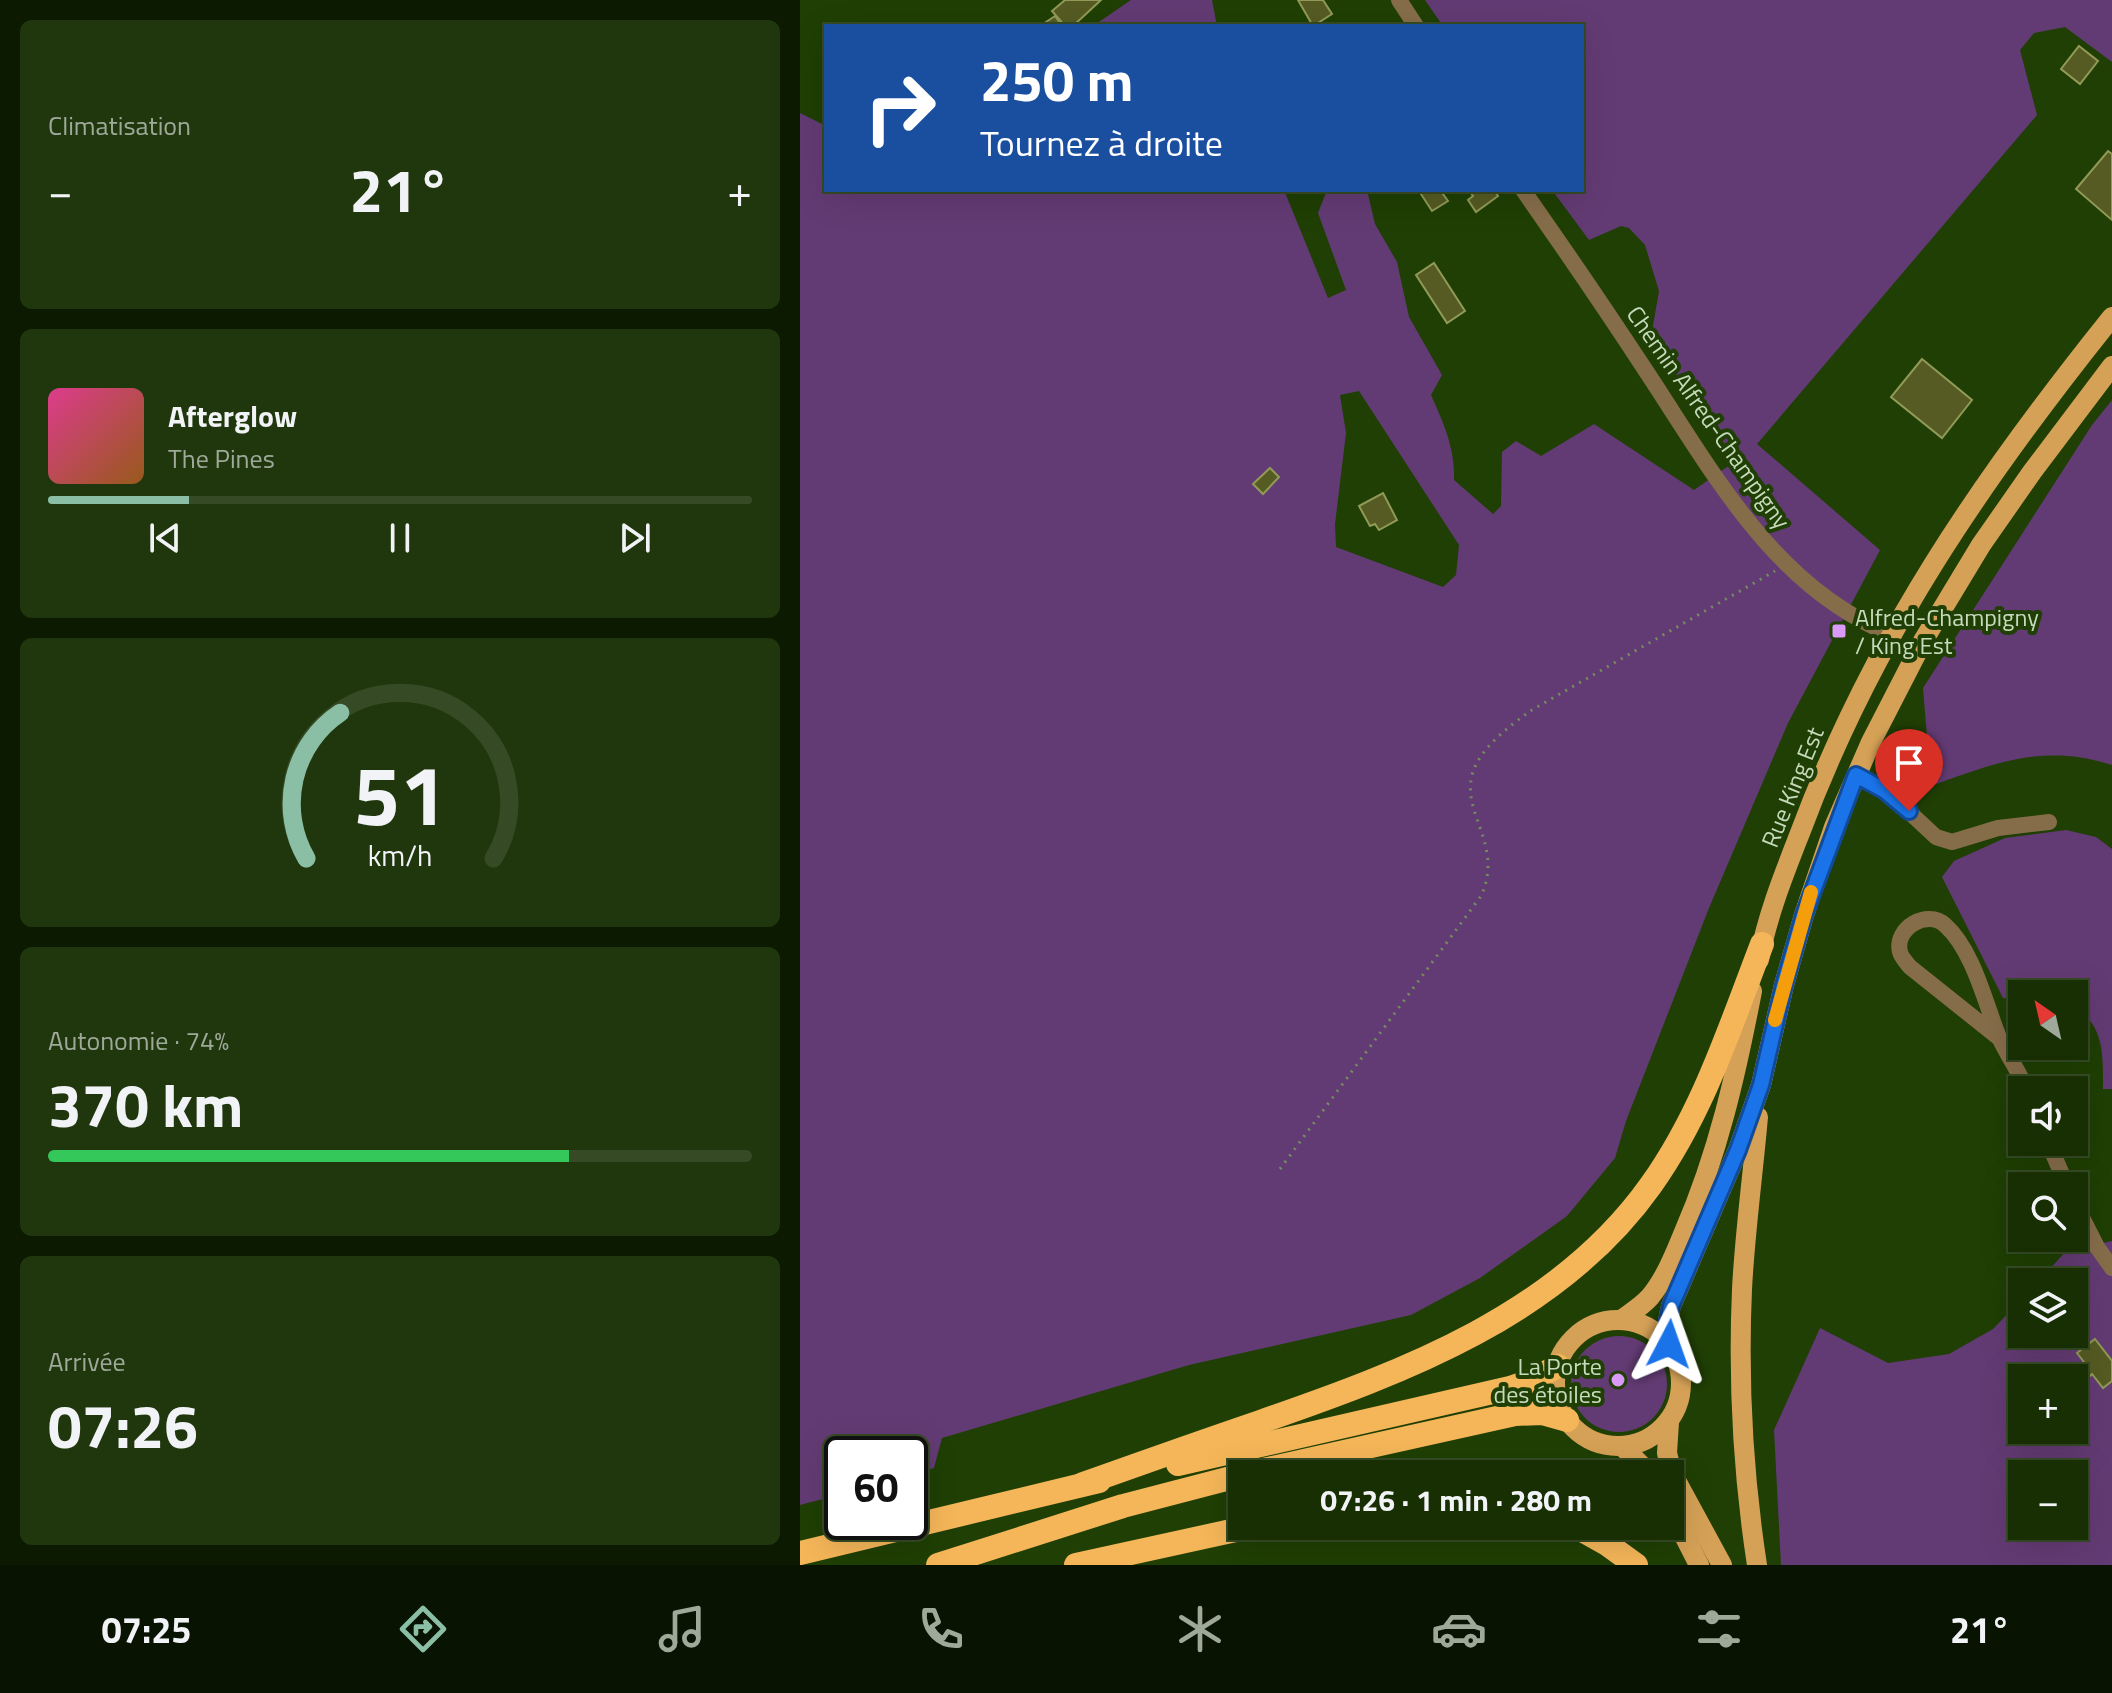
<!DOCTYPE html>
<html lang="fr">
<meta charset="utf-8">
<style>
body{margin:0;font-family:"Titillium Web",sans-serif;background:#20370d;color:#f1f3f6;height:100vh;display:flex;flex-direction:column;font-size:30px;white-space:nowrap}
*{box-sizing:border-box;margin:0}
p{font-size:26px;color:#9ea99a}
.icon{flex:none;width:44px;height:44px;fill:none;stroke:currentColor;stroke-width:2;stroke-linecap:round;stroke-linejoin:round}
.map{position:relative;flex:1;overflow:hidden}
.side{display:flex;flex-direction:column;gap:20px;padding:20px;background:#0d1a02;width:800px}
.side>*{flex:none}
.guide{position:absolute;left:24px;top:24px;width:760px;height:168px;border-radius:0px;box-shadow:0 8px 32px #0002,0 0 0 2px #364a25;background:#1a4fa0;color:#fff;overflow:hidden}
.needle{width:52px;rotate:326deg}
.fabs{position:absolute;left:1208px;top:980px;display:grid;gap:16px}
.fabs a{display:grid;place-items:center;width:80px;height:80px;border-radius:0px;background:#172f03;box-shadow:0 8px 32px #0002,0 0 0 2px #364a25;font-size:40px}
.speed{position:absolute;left:24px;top:1436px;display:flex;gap:16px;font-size:40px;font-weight:700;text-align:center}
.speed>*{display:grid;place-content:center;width:104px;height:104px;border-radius:50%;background:#172f03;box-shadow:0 8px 32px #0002,0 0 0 2px #364a25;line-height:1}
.speed .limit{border:4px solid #111;border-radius:12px;background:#fff;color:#111}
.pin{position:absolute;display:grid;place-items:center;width:68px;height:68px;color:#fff;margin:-82px -34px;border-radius:50% 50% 50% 0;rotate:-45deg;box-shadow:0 0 8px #0007}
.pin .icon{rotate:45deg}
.me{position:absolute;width:88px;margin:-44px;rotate:4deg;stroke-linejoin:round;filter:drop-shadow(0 0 6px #0008)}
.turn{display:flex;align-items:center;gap:28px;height:168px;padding:0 24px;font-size:36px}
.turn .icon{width:104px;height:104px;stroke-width:2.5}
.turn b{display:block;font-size:56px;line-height:68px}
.big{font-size:60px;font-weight:700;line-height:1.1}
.side .card{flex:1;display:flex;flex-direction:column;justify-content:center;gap:12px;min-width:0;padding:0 28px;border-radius:12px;background:#20370d}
.side .dial{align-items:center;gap:0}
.dial svg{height:208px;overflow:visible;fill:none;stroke:#364a25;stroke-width:7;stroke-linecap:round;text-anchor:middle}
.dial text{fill:#f1f3f6;stroke:none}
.song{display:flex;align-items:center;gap:24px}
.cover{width:96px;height:96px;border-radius:12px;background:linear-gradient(135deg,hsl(330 70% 55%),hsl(30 70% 35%))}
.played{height:8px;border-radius:4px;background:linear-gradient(90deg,#8abfa5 20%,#364a25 20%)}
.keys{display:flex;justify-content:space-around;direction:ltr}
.heat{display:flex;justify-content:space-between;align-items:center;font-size:44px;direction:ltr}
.charge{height:12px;border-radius:6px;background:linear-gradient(90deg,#34c759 74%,#364a25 0)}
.trip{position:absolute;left:428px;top:1460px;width:456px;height:80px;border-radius:0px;background:#172f03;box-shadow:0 8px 32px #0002,0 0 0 2px #364a25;font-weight:700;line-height:80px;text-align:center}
.menu{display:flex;height:128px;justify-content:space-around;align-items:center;background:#091301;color:#9ea99a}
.menu .icon{width:56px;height:56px}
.menu .active{color:#8abfa5}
.menu b{font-size:36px;color:#f1f3f6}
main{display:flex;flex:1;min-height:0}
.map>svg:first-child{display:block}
</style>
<main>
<section class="side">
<div class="card"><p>Climatisation</p>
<div class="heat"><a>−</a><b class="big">21°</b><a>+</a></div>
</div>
<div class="card">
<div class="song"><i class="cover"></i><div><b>Afterglow</b><p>The Pines</p></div></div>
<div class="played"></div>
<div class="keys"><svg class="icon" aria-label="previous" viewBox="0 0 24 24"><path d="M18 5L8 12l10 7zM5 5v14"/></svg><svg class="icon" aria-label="pause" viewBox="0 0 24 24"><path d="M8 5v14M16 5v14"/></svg><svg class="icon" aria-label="next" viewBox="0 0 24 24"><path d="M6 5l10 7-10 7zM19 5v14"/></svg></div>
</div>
<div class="card dial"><svg viewBox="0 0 100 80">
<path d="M14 69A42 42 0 1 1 86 69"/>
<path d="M14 69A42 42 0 0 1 27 13" stroke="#8abfa5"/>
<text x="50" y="56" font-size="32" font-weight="700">51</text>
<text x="50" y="72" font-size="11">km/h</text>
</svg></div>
<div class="card"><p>Autonomie · 74%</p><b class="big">370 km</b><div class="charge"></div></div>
<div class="card"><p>Arrivée</p><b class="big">07:26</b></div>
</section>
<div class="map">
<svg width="1312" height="1565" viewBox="0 0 1312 1565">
<rect width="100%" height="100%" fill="#1f3f04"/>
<g fill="#633b74" fill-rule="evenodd">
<polygon points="331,0 412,0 417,26 293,26"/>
<path d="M625,0H1312V62L1265,27L1234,33L1220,50L1237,115L957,444L1080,550L988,723L909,908L826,1121L815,1158L767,1216L680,1278L611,1315L389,1365L142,1438L134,1468L110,1474V1454H42V1494L0,1505V113L26,126V190H484L528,298L546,290L518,213L527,190H567L575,224L597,262L609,317L642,375L631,395C644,424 655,448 654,480L693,514L701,506L702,452L716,441L741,456L794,424L894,490L937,460L918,435L851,337L859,291L845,245L829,228L821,226L789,240L752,190H782V26H643ZM559,391L659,545L656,575L643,587L536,547L535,524L546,433L540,395Z"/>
<path d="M1312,400V765C1245,743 1194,763 1131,786L1123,688L1292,425Z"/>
<path d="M1266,830L1296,837L1312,849V1089H1303C1303,1057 1305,1024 1274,1008V994H1222V1000L1203,998L1142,877L1154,861L1205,838Z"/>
<path d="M1312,1241V1565H981L974,1430L1020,1328L1088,1363L1149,1354L1193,1329L1222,1299V1334H1274V1282H1238L1267,1250ZM1222,1378H1274V1430H1222ZM1222,1474H1274V1526H1222Z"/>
<circle cx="819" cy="1384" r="48"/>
</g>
<g fill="#555b23" stroke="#919a56" stroke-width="2">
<polygon points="265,0 301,0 273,26 265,26 252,11"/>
<polygon points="498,0 523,0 532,14 513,26"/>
<polygon points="255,16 262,26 240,26"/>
<polygon points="1279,46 1298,61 1280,84 1261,69"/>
<polygon points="1308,151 1312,154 1312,220 1276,189"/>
<polygon points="621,190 640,190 648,201 632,211 619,191"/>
<polygon points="669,190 694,190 698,196 676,212 668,200 673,196"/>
<polygon points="634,263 665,311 647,323 616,275"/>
<polygon points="1122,359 1172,400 1142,438 1091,397"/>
<polygon points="470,468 479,477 463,494 453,484"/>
<polygon points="583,493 597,520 579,530 575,524 570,526 559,506"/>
<polygon points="1295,1339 1312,1361 1312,1381 1303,1388 1292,1374 1290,1376 1284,1368 1287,1366 1277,1353"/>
</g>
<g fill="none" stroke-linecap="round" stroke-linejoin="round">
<path stroke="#738d60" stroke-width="3" stroke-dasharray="2 6" stroke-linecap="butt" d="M480,1169L681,896C704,846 662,815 672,775C680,747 709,727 730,711L975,571"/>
<g stroke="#866d4a" stroke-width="16">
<polyline points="599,0 616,26"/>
<path d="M723,190C765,250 806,310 846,371C913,472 973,586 1090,634"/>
<polyline points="1056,775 1091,795 1136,837 1152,842 1198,828 1249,822"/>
<path d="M1199,1038L1110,967C1107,963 1101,957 1100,952C1094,928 1127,909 1145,925C1173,950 1185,1002 1198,1035C1206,1054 1219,1071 1227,1090"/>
<polyline points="1248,1142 1267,1186"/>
<polyline points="1274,1202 1297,1247 1312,1268"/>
</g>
<g stroke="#d5a156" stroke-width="20">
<path d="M959,960C967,916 984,874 1000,833C1073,637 1182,479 1312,317"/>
<circle cx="818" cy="1383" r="63"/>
<path d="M821,1320C831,1313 842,1306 850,1297C865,1279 875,1254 884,1232C918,1154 936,1074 952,991"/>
<polyline points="869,1344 868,1320 871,1306 938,1150 961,1085 984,985 1004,915 1034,827 1071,742 1123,641 1181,545 1232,472 1312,366"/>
<polyline points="869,1422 867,1453 872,1473 922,1565"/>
<polyline points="822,1446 850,1474"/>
<polyline points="870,1508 899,1565"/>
<path d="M957,1565C943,1474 938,1381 942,1289C945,1231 953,1174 958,1117"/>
</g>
<g stroke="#f5b659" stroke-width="24">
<polyline points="378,1464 710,1388 730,1381 758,1366"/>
<polyline points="445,1474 715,1414 742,1413 767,1420"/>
<path d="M283,1484C342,1463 401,1442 460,1422C604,1372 759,1315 851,1185C903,1112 930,1027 962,944"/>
<polyline points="775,1526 807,1544 836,1565"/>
<polyline points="0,1553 299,1481"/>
<polyline points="138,1565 323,1506 442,1475"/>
<polyline points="276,1565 454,1526"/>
</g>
</g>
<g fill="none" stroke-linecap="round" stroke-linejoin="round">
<g stroke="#114b97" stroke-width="20">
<polyline id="route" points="869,1344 868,1320 871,1306 938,1150 961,1085 984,985 1004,915 1056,775 1084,790 1109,811"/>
</g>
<use href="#route" stroke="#1a73e8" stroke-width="14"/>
<polyline stroke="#f59e0b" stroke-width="14" points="975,1020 1011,892"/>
</g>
<g fill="#da9af7" stroke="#1f3f04" stroke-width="3">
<rect x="1031" y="623" width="16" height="16" rx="4"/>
<circle cx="818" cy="1380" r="8"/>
</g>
<g text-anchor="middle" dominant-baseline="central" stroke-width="8" stroke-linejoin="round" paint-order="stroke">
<g font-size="24" fill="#c7dabc" stroke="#1f3f04">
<text transform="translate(909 417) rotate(55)">Chemin Alfred-Champigny</text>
<text transform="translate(992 787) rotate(-68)">Rue King Est</text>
</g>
<g font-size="24" fill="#c7dabc" stroke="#1f3f04" text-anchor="start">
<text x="1055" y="617">Alfred-Champigny<tspan x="1055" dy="28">/ King Est</tspan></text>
<text x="802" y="1366" text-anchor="end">La Porte<tspan x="802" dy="28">des étoiles</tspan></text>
</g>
</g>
</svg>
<div class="fabs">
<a><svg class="needle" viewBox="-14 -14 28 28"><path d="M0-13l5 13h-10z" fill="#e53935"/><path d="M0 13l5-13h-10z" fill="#9ea99a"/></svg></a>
<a><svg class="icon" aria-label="sound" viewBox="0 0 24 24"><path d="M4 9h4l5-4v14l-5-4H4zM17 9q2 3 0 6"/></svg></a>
<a><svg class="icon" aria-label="search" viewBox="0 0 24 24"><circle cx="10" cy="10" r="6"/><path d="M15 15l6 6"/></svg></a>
<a><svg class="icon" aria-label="layers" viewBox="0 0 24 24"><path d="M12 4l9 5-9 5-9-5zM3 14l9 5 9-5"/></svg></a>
<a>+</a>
<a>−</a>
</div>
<div class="speed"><div class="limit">60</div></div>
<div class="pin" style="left:1109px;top:811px;background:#d93025"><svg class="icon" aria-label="arrive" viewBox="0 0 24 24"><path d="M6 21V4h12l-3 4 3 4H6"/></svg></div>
<svg class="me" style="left:869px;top:1344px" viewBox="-20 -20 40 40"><path d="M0-17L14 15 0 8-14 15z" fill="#1a73e8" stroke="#fff" stroke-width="4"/></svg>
<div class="trip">07:26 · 1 min · 280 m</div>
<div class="guide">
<div class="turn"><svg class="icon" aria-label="right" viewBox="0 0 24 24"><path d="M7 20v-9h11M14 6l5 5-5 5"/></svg><div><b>250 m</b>Tournez à droite</div></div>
</div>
</div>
</main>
<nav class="menu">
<b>07:25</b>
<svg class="icon active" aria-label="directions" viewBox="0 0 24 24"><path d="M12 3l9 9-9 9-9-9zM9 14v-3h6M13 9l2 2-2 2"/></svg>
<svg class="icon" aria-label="music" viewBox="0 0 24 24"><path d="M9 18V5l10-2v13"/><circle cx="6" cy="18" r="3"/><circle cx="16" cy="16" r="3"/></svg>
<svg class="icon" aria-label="phone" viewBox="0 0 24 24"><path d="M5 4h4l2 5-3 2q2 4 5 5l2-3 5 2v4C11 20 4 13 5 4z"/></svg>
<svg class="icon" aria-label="climate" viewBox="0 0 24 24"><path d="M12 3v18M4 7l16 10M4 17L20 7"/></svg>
<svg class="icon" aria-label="car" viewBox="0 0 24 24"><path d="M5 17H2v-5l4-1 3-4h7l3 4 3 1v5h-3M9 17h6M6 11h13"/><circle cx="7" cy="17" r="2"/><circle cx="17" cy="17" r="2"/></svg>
<svg class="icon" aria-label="filters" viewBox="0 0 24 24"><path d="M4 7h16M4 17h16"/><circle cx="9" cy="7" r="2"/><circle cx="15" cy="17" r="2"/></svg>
<b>21°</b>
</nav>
